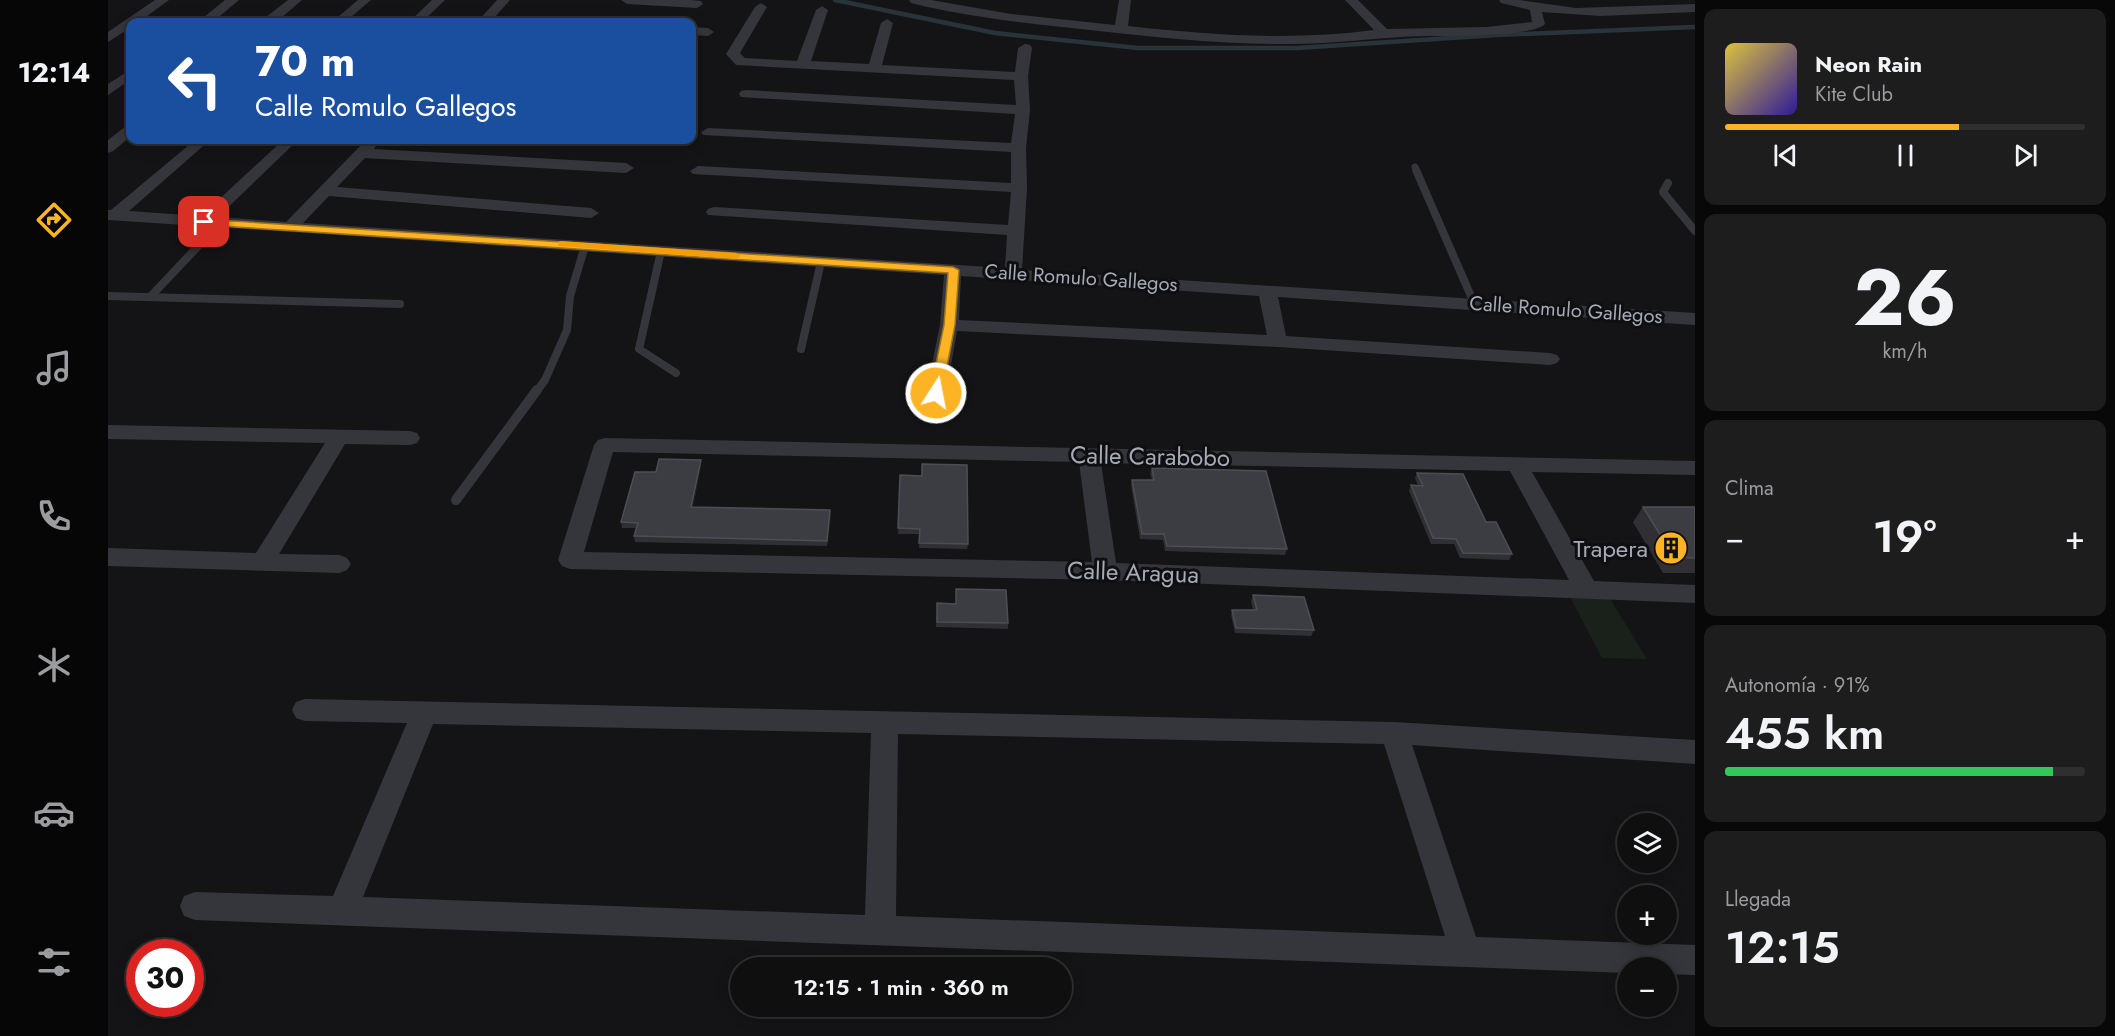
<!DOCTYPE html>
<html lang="es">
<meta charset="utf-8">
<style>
body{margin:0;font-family:Jost,sans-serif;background:#1d1d1e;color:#f1f3f6;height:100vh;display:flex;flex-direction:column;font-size:22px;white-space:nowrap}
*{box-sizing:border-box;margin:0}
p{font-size:20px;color:#9b9c9f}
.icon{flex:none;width:33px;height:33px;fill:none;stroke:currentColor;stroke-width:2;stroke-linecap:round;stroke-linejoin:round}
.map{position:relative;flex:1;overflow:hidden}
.sheet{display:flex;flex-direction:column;gap:9px;padding:9px;background:#080809;width:420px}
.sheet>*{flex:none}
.banner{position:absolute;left:18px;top:18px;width:570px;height:126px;border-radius:12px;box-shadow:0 3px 15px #0003,0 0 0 2px #2f2f30;background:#1a4fa0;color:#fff;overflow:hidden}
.fabs{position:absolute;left:1509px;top:813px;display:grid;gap:12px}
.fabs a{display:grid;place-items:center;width:60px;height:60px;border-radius:50%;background:#0f0f10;box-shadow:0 3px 15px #0003,0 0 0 2px #2f2f30;font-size:30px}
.speed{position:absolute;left:18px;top:939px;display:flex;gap:12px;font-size:30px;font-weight:700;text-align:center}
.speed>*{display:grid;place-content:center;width:78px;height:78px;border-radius:50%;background:#0f0f10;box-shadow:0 3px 15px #0003,0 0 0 2px #2f2f30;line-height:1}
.speed .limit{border:9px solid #d22;background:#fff;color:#111}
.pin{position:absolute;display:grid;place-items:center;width:51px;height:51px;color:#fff;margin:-26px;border-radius:12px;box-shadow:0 3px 9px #0006}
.me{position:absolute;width:66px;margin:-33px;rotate:11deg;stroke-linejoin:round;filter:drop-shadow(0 0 4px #0008)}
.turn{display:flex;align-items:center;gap:21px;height:126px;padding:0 30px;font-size:27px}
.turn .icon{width:78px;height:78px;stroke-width:2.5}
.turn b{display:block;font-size:42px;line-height:51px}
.big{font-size:45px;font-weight:600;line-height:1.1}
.sheet .card{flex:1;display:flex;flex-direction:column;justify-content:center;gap:9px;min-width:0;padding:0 21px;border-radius:12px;background:#1d1d1e}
.sheet .dial{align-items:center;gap:0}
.dial b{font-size:78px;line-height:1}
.song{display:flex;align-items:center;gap:18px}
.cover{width:72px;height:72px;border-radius:9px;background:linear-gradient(135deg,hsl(50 70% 55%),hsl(250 70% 35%))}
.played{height:6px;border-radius:3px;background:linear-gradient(90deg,#fcb425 65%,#2f2f30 65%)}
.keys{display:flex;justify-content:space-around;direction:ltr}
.heat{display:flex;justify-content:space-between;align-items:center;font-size:33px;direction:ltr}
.charge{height:9px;border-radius:4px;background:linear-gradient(90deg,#34c759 91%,#2f2f30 0)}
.trip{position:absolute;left:622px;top:957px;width:342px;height:60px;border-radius:30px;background:#0f0f10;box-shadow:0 3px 15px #0003,0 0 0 2px #2f2f30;font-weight:600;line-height:60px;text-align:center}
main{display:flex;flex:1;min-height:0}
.menu{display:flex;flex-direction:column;width:108px;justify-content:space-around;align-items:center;background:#060606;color:#9b9c9f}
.menu .icon{width:42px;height:42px}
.menu .selected{color:#fcb425}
.menu b{font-size:27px;color:#f1f3f6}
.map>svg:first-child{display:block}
</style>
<main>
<nav class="menu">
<b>12:14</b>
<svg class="icon selected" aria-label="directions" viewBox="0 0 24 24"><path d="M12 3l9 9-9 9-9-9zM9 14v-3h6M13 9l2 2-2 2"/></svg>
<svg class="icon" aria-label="music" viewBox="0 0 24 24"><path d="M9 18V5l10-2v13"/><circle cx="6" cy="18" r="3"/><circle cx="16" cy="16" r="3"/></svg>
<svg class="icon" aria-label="phone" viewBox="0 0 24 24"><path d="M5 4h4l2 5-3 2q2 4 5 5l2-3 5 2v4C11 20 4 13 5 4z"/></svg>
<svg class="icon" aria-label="climate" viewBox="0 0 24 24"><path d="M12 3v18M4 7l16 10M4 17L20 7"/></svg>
<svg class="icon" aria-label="car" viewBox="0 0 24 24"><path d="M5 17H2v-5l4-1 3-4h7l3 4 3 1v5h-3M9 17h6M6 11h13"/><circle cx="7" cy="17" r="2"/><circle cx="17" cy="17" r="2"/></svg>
<svg class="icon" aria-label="filters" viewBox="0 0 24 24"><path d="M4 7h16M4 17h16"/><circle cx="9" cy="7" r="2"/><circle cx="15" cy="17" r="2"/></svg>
</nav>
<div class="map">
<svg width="1587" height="1036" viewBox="0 0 1587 1036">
<rect width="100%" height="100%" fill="#141416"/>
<polygon fill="#1a211b" points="1460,593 1499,594 1539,659 1494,658"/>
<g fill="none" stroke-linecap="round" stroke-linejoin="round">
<polyline stroke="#29333a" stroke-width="4.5" points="727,0 887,33 1030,48 1189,48 1389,35 1587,27"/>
<polyline stroke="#35363b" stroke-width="7" points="1307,167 1309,172"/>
<g stroke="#35363b" stroke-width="8">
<polyline points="1308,170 1366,303"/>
<polyline points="1560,183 1555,192 1587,231"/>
<polyline points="553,251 531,349 568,373"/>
<polyline points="0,296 292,304"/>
<polyline points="42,297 113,222"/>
<polyline points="693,349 713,262"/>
<polyline points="428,392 437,380 459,330 462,296 477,246"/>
</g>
<polyline stroke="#35363b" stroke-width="10" points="348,500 429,390"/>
<g fill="#35363b" fill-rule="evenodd">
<polygon points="47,0 61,0 31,22 22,22 22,28 0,42 0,32"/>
<polygon points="117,0 131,0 112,16 158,17 180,0 194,0 173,18 183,19 185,22 90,22"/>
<polygon points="250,0 263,0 237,22 224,22"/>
<polygon points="324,0 337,0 314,22 301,22"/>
<polygon points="389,0 402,0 386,18 410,18 416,22 369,22"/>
<polygon points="513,0 583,0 593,1 595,4 589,8 519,4"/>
<path d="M801,0H823L903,14L1007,25L1011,0H1023L1020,26C1102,35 1184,41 1266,30L1237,0H1250L1279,29L1378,27L1424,22L1422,10L1393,3L1391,0H1411L1468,8L1587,4V12L1492,16L1434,12L1437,24C1425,37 1338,36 1317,36C1268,37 1221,45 1172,44C1114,44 1057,38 1000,32C934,25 868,19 803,3Z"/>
<path d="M653,3L659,7L632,53L637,58L689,61L708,10L714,6L720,10L703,61L761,64L773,23L779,19L785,23L774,65L907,72L910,48L917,44L922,45L924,48L920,76L922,110L918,148L919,188L914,270L1587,313V325L1170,297L1178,336L1442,353L1449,355L1452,359L1449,363L1442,365L1170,347L849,331L838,393L835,397L828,399L821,397L818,393L832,325L836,275L0,220V210H3L87,140H102L21,211L93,216L175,140H190L110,217L178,222L258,140H271L266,149L518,163L526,168L518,173L257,158L229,187L483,208L491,213L483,218L221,196L195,223L897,268L899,235L600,215L598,212L600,209L606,207L900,225L903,192L585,174L582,171L590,166L903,183V152L595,135L593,132L600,128L903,143L907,114L633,97L631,94L633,91L638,90L908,105L906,80L628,65L618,54L647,7ZM853,276L1151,296L1159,335L851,320Z"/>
<polygon points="584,27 600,28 606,32 600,36 584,35"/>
<polygon points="22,70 22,80 0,95 0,84"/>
<polygon points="22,126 22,137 5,151 0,153 0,140 17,127"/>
<polygon points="0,425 302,431 309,433 312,438 309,443 302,445 237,444 171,554 231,555 239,558 243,564 239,570 231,573 0,566 0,548 148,553 217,443 0,439"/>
<path d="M497,438L1587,461V475L1424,472L1486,581L1587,585V603L997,580L462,569L454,566L450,560L486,445L490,440ZM505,452L971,462L984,562L476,552ZM993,463L1402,471L1461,580L1008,563Z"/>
<path d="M197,699L1286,722L1587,740V764L1304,745L1368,937L1587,945V975L1558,974V968H1520V973L87,920L76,916L72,906L76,896L87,892L225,896L299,723L197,721L188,718L184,710L188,702ZM325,724L763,733L757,915L255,897ZM790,734L1276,744L1337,936L788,916Z"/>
</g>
</g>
<g fill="#303034">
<polygon points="593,465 585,507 722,510 723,515 719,546 527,542 526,536 529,528 514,528 513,522"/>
<polygon points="1044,468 1179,549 1177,555 1057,551 1055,540 1032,539 1023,485 1024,480 1044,480 1042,473"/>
<polygon points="1309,473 1378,522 1404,554 1401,560 1352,558 1346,544 1323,544 1301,491 1303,485 1310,486 1307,478"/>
<polygon points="792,475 860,544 859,549 811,548 812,534 790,534"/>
<polygon points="1535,507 1587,507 1587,573 1555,573 1525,522"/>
<polygon points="1145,595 1206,630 1203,636 1127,633 1123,615 1124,610 1145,610 1143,601"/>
<polygon points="829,603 900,623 900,629 828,627"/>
</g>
<g fill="#1f1f22">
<polygon points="593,460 593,465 584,513 583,507"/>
<polygon points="722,510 723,515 719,546 719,541"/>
</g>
<g fill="#3c3d42" stroke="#4d4e54" stroke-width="1.5">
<polygon points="551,459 593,460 583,507 722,510 719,541 526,536 530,523 513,522 527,472 548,472"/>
<polygon points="814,464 859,465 860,544 811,543 812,529 790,528 792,475 814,476"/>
<polygon points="1044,468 1158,471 1179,549 1059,546 1056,534 1034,534 1024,480 1046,480"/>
<polygon points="1309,473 1355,474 1378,522 1388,522 1404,554 1355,553 1348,539 1325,538 1303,485 1315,486"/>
<polygon points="1535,507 1587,507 1587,558 1566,557"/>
<polygon points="848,589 898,590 900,623 829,622 829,603 848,604"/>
<polygon points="1145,595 1196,597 1206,630 1128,628 1124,610 1149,610"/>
</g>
<polygon fill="#fcb425" stroke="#a47518" stroke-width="1.5" points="93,219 845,267 851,270 847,325 834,393 828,397 822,393 836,325 840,273 96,225 93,224"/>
<polygon fill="#f59e0b" points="453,241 628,253 633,256 628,259 450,246 450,242"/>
<defs>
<g id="building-disc" transform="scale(1.725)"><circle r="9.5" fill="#fcb425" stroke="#0f0f11"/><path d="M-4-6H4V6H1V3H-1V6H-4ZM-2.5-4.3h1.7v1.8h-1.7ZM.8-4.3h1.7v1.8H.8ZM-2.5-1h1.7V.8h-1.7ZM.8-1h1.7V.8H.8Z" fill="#111"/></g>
</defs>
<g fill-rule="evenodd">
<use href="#building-disc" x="1563" y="548"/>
</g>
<g text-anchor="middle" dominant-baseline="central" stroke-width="6" stroke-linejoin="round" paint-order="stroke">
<g font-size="20" fill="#a5aab7" stroke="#0f0f11">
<text transform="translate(973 278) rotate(4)">Calle Romulo Gallegos</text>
<text transform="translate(1458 310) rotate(4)">Calle Romulo Gallegos</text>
</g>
<g font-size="24" fill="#a5aab7" stroke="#0f0f11">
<text transform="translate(1042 456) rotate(1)">Calle Carabobo</text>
<text transform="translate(1025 572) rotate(2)">Calle Aragua</text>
</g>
<g font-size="24" fill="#a5aab7" stroke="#0f0f11" text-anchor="end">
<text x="1540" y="548">Trapera</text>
</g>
</g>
</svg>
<div class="fabs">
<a><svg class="icon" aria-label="layers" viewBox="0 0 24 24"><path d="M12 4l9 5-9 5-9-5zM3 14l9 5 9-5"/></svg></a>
<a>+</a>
<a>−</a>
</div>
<div class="speed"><div class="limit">30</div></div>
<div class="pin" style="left:96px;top:222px;background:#d93025"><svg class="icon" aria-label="arrive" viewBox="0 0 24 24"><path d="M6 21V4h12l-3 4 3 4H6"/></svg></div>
<svg class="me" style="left:828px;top:393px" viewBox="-20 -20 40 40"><circle r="17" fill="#fcb425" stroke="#fff" stroke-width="3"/><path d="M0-11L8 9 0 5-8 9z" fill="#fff"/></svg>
<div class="trip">12:15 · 1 min · 360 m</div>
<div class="banner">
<div class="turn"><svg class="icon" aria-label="left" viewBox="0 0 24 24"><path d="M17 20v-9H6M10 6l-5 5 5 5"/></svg><div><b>70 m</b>Calle Romulo Gallegos</div></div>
</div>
</div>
<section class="sheet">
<div class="card">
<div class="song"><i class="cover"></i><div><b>Neon Rain</b><p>Kite Club</p></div></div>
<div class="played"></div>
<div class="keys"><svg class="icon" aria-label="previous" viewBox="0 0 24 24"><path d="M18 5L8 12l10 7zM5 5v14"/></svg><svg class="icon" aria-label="pause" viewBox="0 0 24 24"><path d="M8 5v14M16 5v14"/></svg><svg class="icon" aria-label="next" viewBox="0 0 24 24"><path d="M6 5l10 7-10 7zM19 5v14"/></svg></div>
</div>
<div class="card dial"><b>26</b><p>km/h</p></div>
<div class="card"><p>Clima</p>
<div class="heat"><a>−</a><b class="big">19°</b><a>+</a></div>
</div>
<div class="card"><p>Autonomía · 91%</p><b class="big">455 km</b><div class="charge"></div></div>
<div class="card"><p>Llegada</p><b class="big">12:15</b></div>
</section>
</main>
